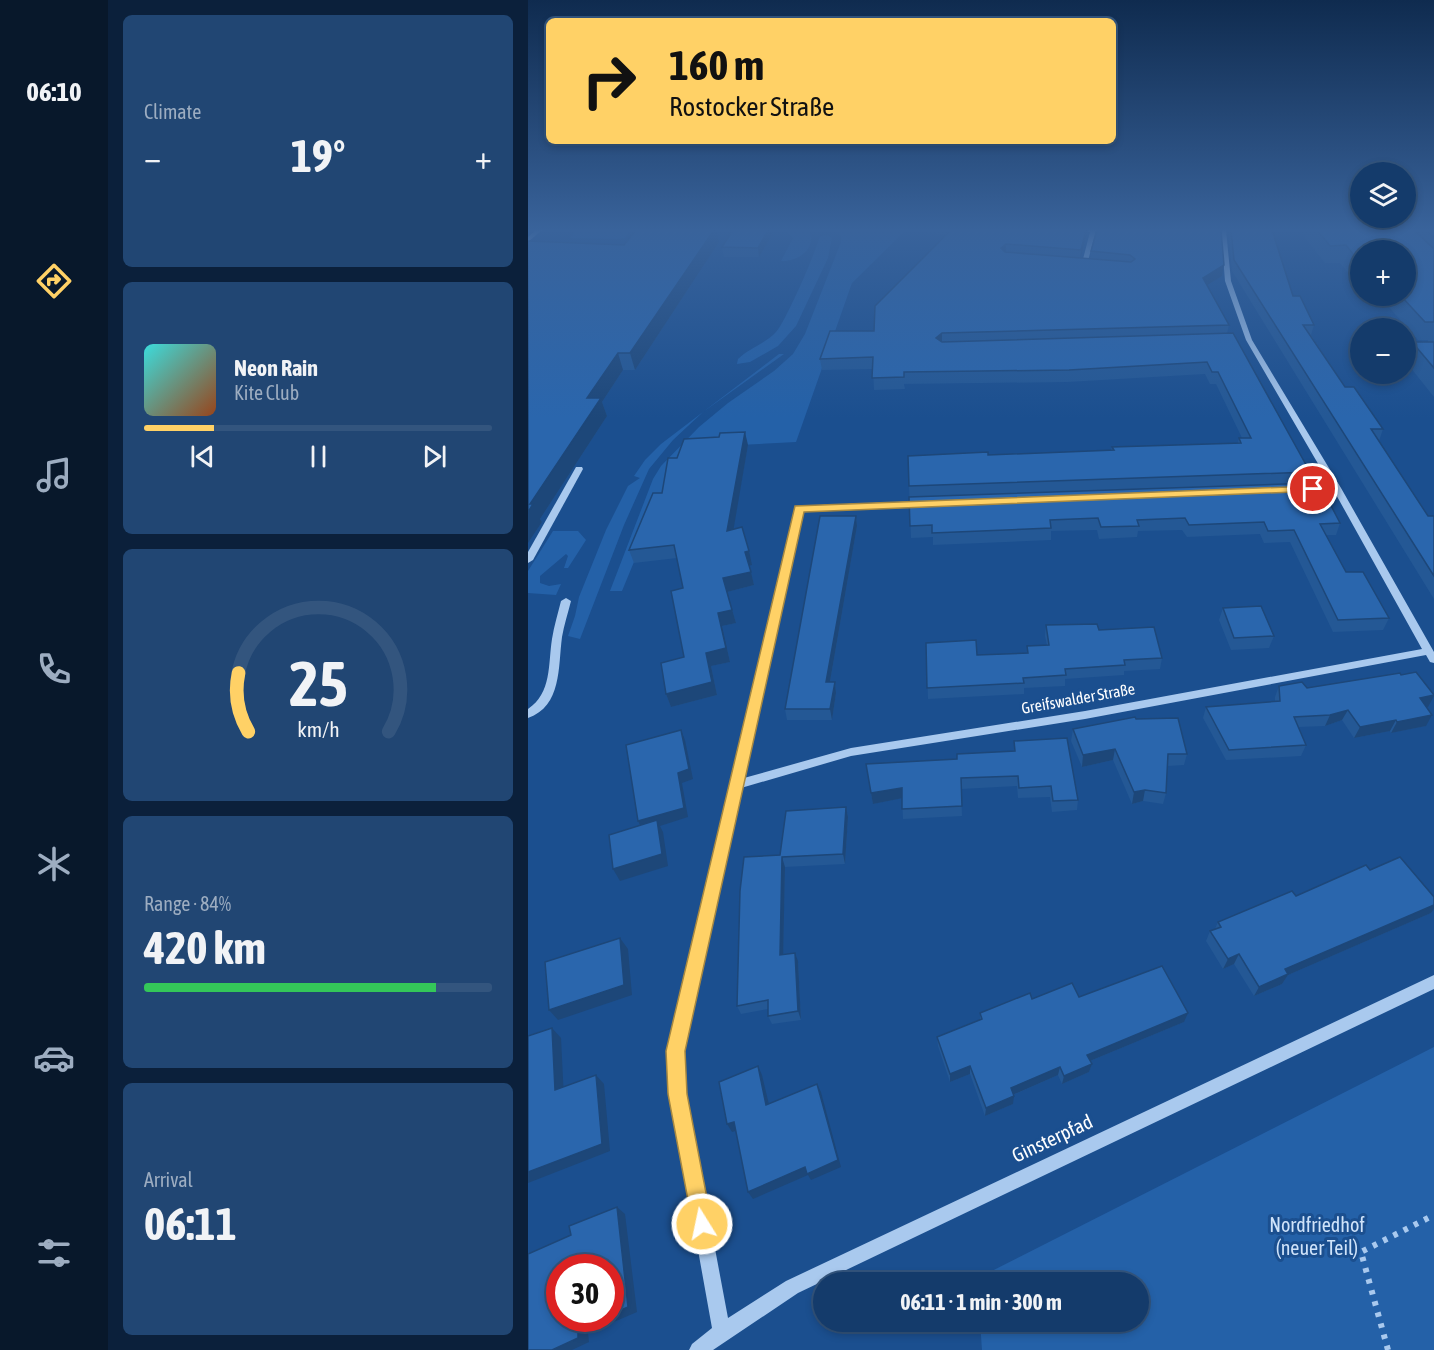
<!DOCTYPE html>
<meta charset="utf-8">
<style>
body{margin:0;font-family:"Asap Condensed",sans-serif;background:#214673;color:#f1f3f6;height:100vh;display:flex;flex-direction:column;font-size:22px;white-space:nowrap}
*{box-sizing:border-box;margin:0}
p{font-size:20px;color:#9dadc1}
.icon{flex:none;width:33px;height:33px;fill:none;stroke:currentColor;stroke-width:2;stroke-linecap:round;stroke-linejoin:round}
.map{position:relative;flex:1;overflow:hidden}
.drawer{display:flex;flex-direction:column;gap:15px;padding:15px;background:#0b203b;width:420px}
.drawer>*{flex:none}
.top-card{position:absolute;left:18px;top:18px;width:570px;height:126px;border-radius:9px;box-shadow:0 3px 9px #0003,0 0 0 2px #33557e;background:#ffd166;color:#111;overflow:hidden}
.controls{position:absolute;left:822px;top:162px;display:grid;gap:12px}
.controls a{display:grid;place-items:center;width:66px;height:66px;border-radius:50%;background:#143b6b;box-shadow:0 3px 9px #0003,0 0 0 2px #33557e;font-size:30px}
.speed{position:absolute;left:18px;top:1254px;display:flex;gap:12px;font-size:30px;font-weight:700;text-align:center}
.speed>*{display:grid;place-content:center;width:78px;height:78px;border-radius:50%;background:#143b6b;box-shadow:0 3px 9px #0003,0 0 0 2px #33557e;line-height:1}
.speed .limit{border:9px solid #d22;background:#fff;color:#111}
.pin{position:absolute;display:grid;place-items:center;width:51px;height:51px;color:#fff;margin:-26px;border:3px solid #fff;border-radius:50%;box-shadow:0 2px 6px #0007}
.me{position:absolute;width:66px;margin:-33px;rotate:350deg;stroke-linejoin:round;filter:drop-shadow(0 0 4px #0008)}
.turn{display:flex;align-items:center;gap:21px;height:126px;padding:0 24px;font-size:27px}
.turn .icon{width:78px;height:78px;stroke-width:2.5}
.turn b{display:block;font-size:42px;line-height:51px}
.big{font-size:45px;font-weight:700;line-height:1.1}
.drawer .tile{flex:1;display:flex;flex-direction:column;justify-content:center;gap:9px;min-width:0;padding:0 21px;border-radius:9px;background:#214673}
.drawer .dial{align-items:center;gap:0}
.dial svg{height:156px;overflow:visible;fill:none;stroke:#33557e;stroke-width:7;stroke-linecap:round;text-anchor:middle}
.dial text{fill:#f1f3f6;stroke:none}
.song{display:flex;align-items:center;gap:18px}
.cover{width:72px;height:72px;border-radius:9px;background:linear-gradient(135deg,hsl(180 70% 55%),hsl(20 70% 35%))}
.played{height:6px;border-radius:3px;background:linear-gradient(90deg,#ffd166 20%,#33557e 20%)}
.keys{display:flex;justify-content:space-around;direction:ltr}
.heat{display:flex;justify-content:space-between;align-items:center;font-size:33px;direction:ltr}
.charge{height:9px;border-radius:4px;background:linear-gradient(90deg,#34c759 84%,#33557e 0)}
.trip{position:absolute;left:285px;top:1272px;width:336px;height:60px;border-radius:30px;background:#143b6b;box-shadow:0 3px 9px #0003,0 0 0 2px #33557e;font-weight:700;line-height:60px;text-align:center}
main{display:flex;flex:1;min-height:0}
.tabs{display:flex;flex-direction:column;width:108px;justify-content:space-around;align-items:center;background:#08182b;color:#9dadc1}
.tabs .icon{width:42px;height:42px}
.tabs .active{color:#ffd166}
.tabs b{font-size:27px;color:#f1f3f6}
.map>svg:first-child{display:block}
</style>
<main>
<nav class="tabs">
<b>06:10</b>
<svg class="icon active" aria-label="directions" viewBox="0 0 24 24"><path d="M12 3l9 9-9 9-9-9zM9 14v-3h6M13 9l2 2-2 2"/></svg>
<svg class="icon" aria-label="music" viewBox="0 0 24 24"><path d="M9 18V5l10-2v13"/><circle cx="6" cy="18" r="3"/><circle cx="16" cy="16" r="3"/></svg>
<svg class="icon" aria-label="phone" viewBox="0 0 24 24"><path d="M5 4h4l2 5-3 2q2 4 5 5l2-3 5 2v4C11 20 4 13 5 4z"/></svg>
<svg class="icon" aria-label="climate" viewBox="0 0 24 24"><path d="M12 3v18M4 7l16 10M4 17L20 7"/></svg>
<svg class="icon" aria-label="car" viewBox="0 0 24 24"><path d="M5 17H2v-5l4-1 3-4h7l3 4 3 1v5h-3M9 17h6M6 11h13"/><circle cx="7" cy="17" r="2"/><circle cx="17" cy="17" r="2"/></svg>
<svg class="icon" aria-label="filters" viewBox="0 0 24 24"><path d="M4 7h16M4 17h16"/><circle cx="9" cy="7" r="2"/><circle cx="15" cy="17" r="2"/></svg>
</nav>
<section class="drawer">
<div class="tile"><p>Climate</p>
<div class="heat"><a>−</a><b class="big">19°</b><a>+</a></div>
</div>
<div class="tile">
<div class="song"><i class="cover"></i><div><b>Neon Rain</b><p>Kite Club</p></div></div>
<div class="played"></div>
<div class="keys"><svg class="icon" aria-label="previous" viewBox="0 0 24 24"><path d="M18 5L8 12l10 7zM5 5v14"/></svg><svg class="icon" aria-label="pause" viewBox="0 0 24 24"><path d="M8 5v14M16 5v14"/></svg><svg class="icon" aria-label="next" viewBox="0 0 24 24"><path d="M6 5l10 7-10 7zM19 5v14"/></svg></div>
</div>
<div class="tile dial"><svg viewBox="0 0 100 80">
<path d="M14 69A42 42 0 1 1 86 69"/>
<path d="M14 69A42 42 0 0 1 9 39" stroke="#ffd166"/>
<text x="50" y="56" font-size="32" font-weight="700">25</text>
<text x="50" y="72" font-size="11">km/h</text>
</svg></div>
<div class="tile"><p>Range · 84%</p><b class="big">420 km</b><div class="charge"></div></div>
<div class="tile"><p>Arrival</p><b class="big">06:11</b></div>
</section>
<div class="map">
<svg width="906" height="1350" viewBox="0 0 906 1350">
<rect width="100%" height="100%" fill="#1b4f8f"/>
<g fill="#2461a8">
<polygon points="48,230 103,230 97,238 90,239 42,238"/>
<path d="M258,230H281C290,248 270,262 253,261L265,238Z"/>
<polygon points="308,230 378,230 324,283 268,442 153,448 94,591 82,591 125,479 133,466 171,427 200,403 246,371 265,354 277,334 313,242 313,236"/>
<path d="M299,235L304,238L300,258L268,326L250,346L222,362L209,364L210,359C221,348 237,344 248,332C257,323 288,252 291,238L293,236Z"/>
<polygon points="251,354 256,354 175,412 145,440 121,469 96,525 52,639 40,636 47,616 51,597 78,530 100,486 112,478 106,476 117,460 133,444"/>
<polygon points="25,531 50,531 58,540 40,568 36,568 40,556 38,554 12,576 12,583 21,586 33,584 28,595 0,593 0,571"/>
<polygon points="906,1047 906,1350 454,1350 452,1322 610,1322 610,1282 450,1282 450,1278"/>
</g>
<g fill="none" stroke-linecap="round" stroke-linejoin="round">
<polyline stroke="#a9c9ee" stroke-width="6" stroke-dasharray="4.5 7" stroke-linecap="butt" points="860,1350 833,1252 906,1215"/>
<g fill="#a9c9ee" fill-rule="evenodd">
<polygon points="8,230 14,230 0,242 0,237"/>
<polygon points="552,230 568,230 559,265 556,267 546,265 554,263 562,232"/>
<polygon points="693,230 698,230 703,281 724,340 813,488 906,652 906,663 902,662 898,655 557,719 323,756 213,788 155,1051 158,1094 200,1318 258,1281 906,975 906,989 270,1293 185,1350 161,1350 164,1344 184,1328 142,1094 141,1051 268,506 395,501 399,504 395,507 275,510 216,778 323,748 557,711 894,649 806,491 777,492 773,489 777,486 803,486 718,340 697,281"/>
<polygon points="906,342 906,346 878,347 878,343"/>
<polygon points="48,467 54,467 55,469 5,560 0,563 0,552"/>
<path d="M38,598L43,601C40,613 36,625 34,637C30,667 34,706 0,718V709C24,693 20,664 24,639C26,626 30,613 33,601Z"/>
</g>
</g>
<g fill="#245895">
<polygon points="247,230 231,257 196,257 194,247"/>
<polygon points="398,230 560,230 553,258 562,259 563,251 696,265 694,276 679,285 701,325 699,333 782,472 778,483 793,495 812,523 808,535 798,535 818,572 861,618 855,630 805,632 762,542 736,543 732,534 659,537 654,530 610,531 609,537 571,539 569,530 523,531 523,540 405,545 405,537 383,538 381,486 460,455 583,450 584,447 710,443 711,438 714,438 688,384 682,384 677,374 540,382 376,384 377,389 346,390 345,369 294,370 292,359 346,331 418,235 398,232"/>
<polygon points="700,230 744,230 765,296 786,325 783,335 817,387 855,429 851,441 900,516 906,516 906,599 704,271"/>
<polygon points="771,230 906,230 906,397 878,362 878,359 884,342 900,342 900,340 890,340 860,306 855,306 846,296 878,296 832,250 832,287 812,263 797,263"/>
<polygon points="191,242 107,370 95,370 74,402 79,416 12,519 14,522 0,543 96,245"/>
<polygon points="220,445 205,529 224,565 221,565 226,585 199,592 208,623 194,626 202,662 183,666 189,695 143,707 138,694 156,657 155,588 149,558 106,563 101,550 134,493"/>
<polygon points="328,516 329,526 302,682 307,682 308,693 304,720 259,720 257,709"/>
<polygon points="695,608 746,636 741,648 703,650 691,620"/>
<polygon points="518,625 571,630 634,658 632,669 596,671 596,675 537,679 537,686 496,688 496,694 400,699 398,643 449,655 499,653 499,646 519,645 517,636"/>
<polygon points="751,686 779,688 900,707 898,707 898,726 863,733 862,731 826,738 814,720 797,726 770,727 778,745 773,756 698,760 675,718 678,707 747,702 747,697"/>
<polygon points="608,719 659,754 656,765 640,766 638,793 635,804 615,801 604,804 585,760 554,767 543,741 545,729"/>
<polygon points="486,741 550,800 549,810 524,812 522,797 490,798 489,786 433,789 434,816 375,819 374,798 345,804 338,764 429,759 486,751"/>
<polygon points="318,807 320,817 317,864 257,867 255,954 270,961 273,1020 244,1024 240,1016 240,1009 213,1014 209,1006 252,855"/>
<polygon points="842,870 906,897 906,909 903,913 760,975 754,984 726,996 706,964 695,969 678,941 682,931 687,929 690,922 768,896"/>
<polygon points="551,997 656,1022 562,1061 564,1064 561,1072 534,1084 530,1075 485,1095 485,1104 457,1116 442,1074 422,1082 410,1046 409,1037 452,1020 452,1013 504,999"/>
</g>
<g fill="#1d4779">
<polygon points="186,230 188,230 191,242 107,370 102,353"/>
<polygon points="240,230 247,230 231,257 230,248"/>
<polygon points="558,230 560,230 559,234 552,261 553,250"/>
<polygon points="478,244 478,255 473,248"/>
<polygon points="696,265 694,276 673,289 675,278"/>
<polygon points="414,333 414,345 408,338"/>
<polygon points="90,353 95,370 74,402 79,416 12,519 14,522 0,543 0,512 2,504 59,398"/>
<polygon points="217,432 220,445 203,544 199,531"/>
<polygon points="328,516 329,526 300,693 298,682"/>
<polygon points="221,551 224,565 220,566 217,552"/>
<polygon points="223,572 226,585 199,592 208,623 194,626 202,662 183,666 189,695 143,707 138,694 178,653 190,613 195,578"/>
<polygon points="307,682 308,693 304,720 302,709"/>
<polygon points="906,696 900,707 886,709 892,698"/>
<polygon points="820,710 814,720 797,726 802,715"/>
<polygon points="904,715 898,726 863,733 869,722"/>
<polygon points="868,720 862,731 826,738 832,727"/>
<polygon points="153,730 157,740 165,779 154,783 160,817 132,826 135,832 140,866 92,881 85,869 115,831 110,821 150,773"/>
<polygon points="587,749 585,760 554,767 555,755"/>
<polygon points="374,788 375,798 345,804 343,793"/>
<polygon points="617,790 615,801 604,804 606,792"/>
<polygon points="318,807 320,817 317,864 315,854"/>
<polygon points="254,857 257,867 255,963 252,955"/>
<polygon points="906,905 906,909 903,913 760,975 754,984 726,996 731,987 757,969"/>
<polygon points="92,938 100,949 104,995 30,1020 21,1010"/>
<polygon points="267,953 270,961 273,1020 270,1011"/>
<polygon points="711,954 706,964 695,969 700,959"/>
<polygon points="660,1013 656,1022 557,1063 559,1055"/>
<polygon points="24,1028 33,1038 36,1099 27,1090"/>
<polygon points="564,1064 561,1072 534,1084 536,1076"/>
<polygon points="230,1066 234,1075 243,1113 238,1105"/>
<polygon points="442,1066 442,1074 422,1082 422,1074"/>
<polygon points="532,1067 530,1075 482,1096 483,1088"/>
<polygon points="68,1075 76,1084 82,1151 0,1183 0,1172"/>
<polygon points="289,1084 293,1092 313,1167 283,1180 280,1175 225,1199 220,1192"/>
<polygon points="486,1096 485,1104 457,1116 458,1108"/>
<polygon points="206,1122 211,1130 204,1132 199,1124"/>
<polygon points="89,1207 97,1214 109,1312 60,1333 61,1342 44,1350 24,1350 50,1329 74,1318 82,1318"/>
</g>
<g fill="#2a66ad" stroke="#1d4779" stroke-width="1.5">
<polygon points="108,230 186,230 102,353 90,353 59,398 73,398 2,504 5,504 0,512 0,241 96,245"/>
<polygon points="205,230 240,230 230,248 194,247"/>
<polygon points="423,230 558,230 553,250 478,244 473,248 477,252 603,262 607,259 602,255 563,251 569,230 693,230 696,265 675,278 701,325 414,333 408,338 414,342 705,333 782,472 381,486 380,456 460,452 460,455 586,450 584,447 713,443 711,438 723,438 690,372 684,372 679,362 541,370 376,372 376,377 344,378 345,357 292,359 302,331 346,331 347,306"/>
<polygon points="703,230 744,230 765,296 772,296 786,325 775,325 817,387 826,387 855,429 843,429 900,516 906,516 906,576 706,260"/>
<polygon points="789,230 886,230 906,249 906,322 897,322 873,296 878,296 878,250 832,250 832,263 818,245 802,246"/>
<polygon points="898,230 906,230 906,238"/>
<polygon points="884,342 906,342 906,368"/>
<polygon points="217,432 199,531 214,527 221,551 217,552 223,572 195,578 204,610 190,613 198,648 178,653 184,682 138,694 133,663 156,657 143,591 155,588 146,545 101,550 125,493 134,493 140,458 149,458 156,439 191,437 192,433"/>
<polygon points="786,483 793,495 797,494 812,523 792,524 818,572 835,572 861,618 810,620 766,530 740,531 736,522 661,525 657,518 609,520 611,526 573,527 570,518 522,520 523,528 404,533 404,525 382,526 381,497"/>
<polygon points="292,516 328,516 298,682 307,682 302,709 257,709"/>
<polygon points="733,606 746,636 706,638 695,608"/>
<polygon points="569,624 571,630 626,627 634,658 596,660 597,665 537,669 538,675 495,678 496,683 399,688 398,643 448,640 449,655 500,653 499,646 521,645 518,625"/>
<polygon points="888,672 906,695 892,698 904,715 869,722 868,720 832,727 820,710 802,715 766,717 778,745 701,750 678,707 752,701 751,686 774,682 779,688 872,673 873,675"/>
<polygon points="607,717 608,719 650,718 659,754 640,754 638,793 617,790 606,792 587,749 555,755 545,729"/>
<polygon points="153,730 161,769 150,773 156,808 110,821 98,745"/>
<polygon points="539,738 550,800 525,801 523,786 491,788 490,776 433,778 434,806 374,809 374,788 343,793 338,764 429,759 429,754 487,751 486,741"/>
<polygon points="318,807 315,854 254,857 252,955 267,953 270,1011 240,1016 240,1000 209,1006 212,891 216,857 252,855 258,811"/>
<polygon points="129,820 134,854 85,869 81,835"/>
<polygon points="872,857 906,897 906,905 757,969 760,974 731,987 711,954 700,959 682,931 693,927 690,922 764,891 768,896 838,865 842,870"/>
<polygon points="92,938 96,985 21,1010 17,962"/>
<polygon points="634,966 660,1013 559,1055 564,1064 536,1076 532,1067 483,1088 486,1096 458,1108 442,1066 422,1074 409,1037 454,1019 452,1013 502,993 504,999 544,983 551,997"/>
<polygon points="24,1028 27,1090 68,1075 74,1144 0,1172 0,1036"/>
<polygon points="230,1066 238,1105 289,1084 310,1160 279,1174 277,1167 220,1192 206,1122 199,1124 191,1082"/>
<polygon points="89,1207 100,1307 82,1315 82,1268 32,1268 32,1318 74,1318 50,1329 50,1338 24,1350 0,1350 0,1254 43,1235 41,1226"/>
</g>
<linearGradient id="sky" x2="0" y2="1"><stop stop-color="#0f2b4f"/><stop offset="0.55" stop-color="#39639b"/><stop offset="1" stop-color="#39639b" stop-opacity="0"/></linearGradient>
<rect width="906" height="418" fill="url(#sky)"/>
<polygon fill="#ffd166" stroke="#a68842" stroke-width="1.5" points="785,486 791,489 789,491 276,512 157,1051 159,1094 184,1224 181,1232 174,1235 166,1232 140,1094 138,1051 267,506"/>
<g text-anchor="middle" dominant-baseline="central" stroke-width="6" stroke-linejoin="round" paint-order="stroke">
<g font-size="16" fill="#fff" stroke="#1b4f8f">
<text transform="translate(550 698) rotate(-10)">Greifswalder Straße</text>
</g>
<g font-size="20" fill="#fff" stroke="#1b4f8f">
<text transform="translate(524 1138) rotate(-25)">Ginsterpfad</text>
</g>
<g font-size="20" fill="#cfe3fa" stroke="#1b4f8f">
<text x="789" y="1224">Nordfriedhof<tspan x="789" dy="23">(neuer Teil)</tspan></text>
</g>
</g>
</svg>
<div class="controls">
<a><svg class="icon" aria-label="layers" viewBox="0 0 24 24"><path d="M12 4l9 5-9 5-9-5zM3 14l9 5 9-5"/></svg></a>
<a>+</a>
<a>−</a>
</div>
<div class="speed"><div class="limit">30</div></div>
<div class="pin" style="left:785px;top:489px;background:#d93025"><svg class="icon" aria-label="arrive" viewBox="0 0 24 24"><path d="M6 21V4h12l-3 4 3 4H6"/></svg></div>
<svg class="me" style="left:174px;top:1224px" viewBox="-20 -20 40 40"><circle r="17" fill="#ffd166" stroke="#fff" stroke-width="3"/><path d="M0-11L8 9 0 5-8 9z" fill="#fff"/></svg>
<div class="trip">06:11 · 1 min · 300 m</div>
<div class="top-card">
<div class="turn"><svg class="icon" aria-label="right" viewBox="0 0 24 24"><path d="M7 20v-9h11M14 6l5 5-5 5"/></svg><div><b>160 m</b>Rostocker Straße</div></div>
</div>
</div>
</main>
